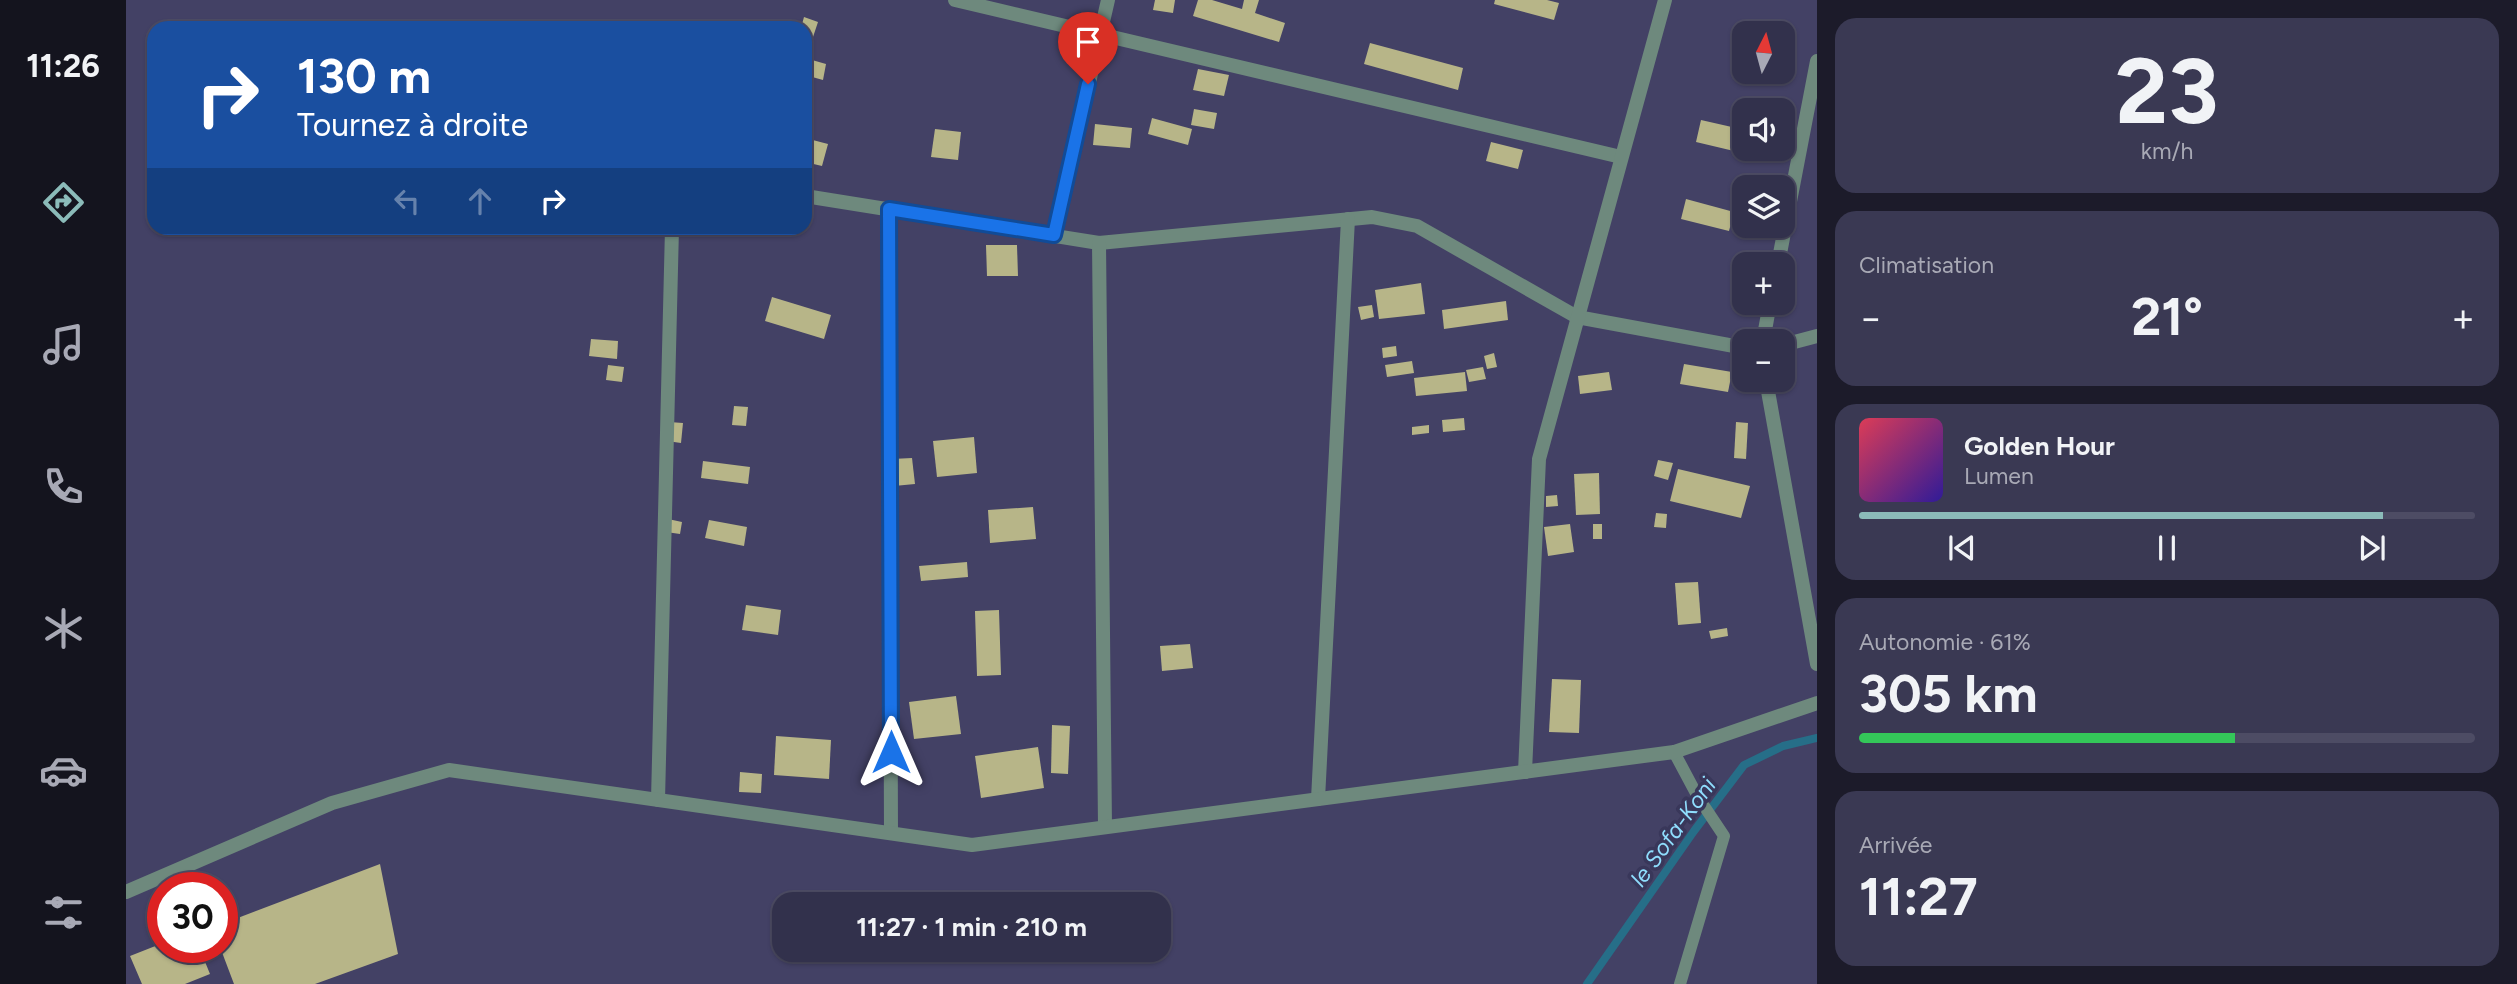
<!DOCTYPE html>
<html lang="fr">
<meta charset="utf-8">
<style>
body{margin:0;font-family:Figtree,sans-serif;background:#3a3953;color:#f1f3f6;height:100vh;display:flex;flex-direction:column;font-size:26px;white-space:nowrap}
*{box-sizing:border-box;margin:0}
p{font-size:23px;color:#a8a9b5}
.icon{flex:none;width:38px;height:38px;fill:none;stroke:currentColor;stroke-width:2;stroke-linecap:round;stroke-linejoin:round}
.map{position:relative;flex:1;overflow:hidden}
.side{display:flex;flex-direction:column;gap:18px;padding:18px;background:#1c1b2a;width:700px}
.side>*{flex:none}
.banner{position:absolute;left:21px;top:21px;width:665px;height:214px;border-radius:21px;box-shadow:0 2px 5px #0004,0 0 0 2px #4d4c64;background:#1a4fa0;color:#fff;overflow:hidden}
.needle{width:46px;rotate:6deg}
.controls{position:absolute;left:1606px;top:21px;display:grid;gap:14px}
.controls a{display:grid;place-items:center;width:63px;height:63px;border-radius:14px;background:#32314c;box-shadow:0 2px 5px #0004,0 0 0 2px #4d4c64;font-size:35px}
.speed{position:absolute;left:21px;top:872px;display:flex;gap:14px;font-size:35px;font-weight:700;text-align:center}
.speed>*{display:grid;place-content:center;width:91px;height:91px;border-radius:50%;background:#32314c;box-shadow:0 2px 5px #0004,0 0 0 2px #4d4c64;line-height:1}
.speed .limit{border:10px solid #d22;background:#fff;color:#111}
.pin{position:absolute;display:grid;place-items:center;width:60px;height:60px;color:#fff;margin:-72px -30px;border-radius:50% 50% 50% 0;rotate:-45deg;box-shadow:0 0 7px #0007}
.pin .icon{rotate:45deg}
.me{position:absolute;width:77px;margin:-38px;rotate:0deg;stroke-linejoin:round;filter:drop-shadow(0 0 5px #0008)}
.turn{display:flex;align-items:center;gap:24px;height:147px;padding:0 35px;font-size:32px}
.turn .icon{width:91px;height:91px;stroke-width:2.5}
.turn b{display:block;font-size:49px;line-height:60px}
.lanes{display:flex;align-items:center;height:66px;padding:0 35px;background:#0003;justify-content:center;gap:35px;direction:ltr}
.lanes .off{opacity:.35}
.big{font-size:52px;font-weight:700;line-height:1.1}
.side .tile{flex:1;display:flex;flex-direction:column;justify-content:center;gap:10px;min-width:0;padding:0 24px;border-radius:21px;background:#3a3953}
.side .dial{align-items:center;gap:0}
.dial b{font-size:91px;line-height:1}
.song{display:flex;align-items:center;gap:21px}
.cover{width:84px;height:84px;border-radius:10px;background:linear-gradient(135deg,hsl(350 70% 55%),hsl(250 70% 35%))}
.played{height:7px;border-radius:4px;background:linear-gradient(90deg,#8bbbb9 85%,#4d4c64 85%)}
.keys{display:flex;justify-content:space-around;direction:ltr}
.heat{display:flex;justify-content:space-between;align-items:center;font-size:38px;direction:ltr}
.charge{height:10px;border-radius:5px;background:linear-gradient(90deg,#34c759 61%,#4d4c64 0)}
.trip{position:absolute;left:646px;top:892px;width:399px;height:70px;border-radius:21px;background:#32314c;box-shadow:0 2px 5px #0004,0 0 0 2px #4d4c64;font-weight:700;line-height:70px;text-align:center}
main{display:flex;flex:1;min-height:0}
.tab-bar{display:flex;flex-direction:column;width:126px;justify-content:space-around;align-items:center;background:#14141e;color:#a8a9b5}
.tab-bar .icon{width:49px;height:49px}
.tab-bar .current{color:#8bbbb9}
.tab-bar b{font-size:32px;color:#f1f3f6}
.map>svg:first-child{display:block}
</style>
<main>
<nav class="tab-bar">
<b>11:26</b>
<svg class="icon current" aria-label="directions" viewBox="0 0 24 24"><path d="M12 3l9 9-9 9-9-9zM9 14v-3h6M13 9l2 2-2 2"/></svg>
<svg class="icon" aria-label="music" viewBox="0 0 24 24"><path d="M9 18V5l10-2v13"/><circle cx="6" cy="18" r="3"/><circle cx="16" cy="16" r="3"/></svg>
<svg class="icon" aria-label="phone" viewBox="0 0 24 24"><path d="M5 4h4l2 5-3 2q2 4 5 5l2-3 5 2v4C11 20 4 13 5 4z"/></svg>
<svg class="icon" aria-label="climate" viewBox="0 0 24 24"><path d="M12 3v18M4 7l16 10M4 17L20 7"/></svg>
<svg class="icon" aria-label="car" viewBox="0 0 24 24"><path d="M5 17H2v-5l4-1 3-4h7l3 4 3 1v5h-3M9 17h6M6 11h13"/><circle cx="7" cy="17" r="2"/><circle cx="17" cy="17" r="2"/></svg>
<svg class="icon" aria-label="filters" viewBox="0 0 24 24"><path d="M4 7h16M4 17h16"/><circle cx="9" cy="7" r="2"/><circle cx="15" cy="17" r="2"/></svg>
</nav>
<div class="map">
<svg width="1691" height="984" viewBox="0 0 1691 984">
<rect width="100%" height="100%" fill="#434165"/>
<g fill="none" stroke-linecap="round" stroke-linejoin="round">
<polyline stroke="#266e88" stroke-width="8" points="1461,984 1568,831 1618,765 1657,746 1691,738"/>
</g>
<g fill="#b7b588">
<polygon points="1029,0 1049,0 1047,13 1027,10"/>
<polygon points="1072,0 1086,0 1116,9 1118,0 1133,0 1129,13 1159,23 1153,42 1067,16"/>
<polygon points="1369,0 1421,0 1433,3 1428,20 1368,4"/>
<polygon points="678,17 692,22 687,37 679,35 679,28 675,28"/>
<polygon points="1244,43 1337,68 1332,90 1238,64"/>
<polygon points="679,58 700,64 697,80 679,75"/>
<polygon points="1072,69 1103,75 1098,96 1067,90"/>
<polygon points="1068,109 1091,113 1088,129 1065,125"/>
<polygon points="1026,118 1066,129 1062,145 1022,134"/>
<polygon points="1575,120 1619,130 1619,149 1630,149 1629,156 1570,142"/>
<polygon points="969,124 1006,128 1004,148 967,145"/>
<polygon points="809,129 835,132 832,160 805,157"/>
<polygon points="679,138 702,144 696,166 679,162"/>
<polygon points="1365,142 1397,150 1392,169 1360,161"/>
<polygon points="1560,199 1608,212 1603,231 1555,219"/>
<polygon points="860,245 891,245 892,276 861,276"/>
<polygon points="1295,283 1299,314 1253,319 1249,290"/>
<polygon points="646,297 705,315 698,339 639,321"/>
<polygon points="1380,301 1382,320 1318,329 1316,310"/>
<polygon points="1246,305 1248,317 1235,320 1232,307"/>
<polygon points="465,339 492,341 491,359 463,356"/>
<polygon points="1270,346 1271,356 1257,358 1256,348"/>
<polygon points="1368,353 1371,367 1361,369 1358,356"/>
<polygon points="1286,361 1288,373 1261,377 1259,365"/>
<polygon points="1558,364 1606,372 1602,392 1554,384"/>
<polygon points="482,365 498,367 496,382 480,380"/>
<polygon points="1357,367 1360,379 1343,382 1340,370"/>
<polygon points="1339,372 1341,391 1290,396 1288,378"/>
<polygon points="1483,372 1486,390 1454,394 1452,376"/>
<polygon points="608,406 622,407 620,426 606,425"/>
<polygon points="1338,418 1339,430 1317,432 1316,420"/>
<polygon points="543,422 557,423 555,443 541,441"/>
<polygon points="1610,422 1622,423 1620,459 1608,458"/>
<polygon points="1303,425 1303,433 1286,435 1286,427"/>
<polygon points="848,437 851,473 811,477 807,441"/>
<polygon points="786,458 789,484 768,486 766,459"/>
<polygon points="1532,460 1547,463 1542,480 1528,476"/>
<polygon points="577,461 624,467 622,484 575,478"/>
<polygon points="1552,469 1624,486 1615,518 1544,501"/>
<polygon points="1473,473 1474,514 1450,515 1448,474"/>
<polygon points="1431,495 1432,506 1420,507 1420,496"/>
<polygon points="907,507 910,539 864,543 862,510"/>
<polygon points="1530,513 1541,514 1540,528 1528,527"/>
<polygon points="542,519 556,522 554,534 540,532"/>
<polygon points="583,520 621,527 618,546 579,538"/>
<polygon points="1444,524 1448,552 1422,556 1418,527"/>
<rect x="1467" y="524" width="9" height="15"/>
<polygon points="841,562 842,577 795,581 793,566"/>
<polygon points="1572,582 1575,623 1552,625 1549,583"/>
<polygon points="620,605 655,610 652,635 616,630"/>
<polygon points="873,610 875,675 851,676 849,611"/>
<polygon points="1601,628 1602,636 1585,639 1583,631"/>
<polygon points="1064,644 1067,668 1036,671 1034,646"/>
<polygon points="1426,679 1455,680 1453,733 1423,732"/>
<polygon points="830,696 835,734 788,739 783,702"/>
<polygon points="926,725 944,726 942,774 925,773"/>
<polygon points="650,736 705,740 703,779 648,775"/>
<polygon points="912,747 918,788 855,798 849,756"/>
<polygon points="614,772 636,774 635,793 613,792"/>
<polygon points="254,864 272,954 189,984 108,984 94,947 96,947 96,924"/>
<polygon points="37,943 37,947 73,947 84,974 59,984 16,984 4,956"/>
</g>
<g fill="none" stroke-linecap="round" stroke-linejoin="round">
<polyline stroke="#6e897d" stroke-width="12" points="1548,752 1572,797 1598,836 1554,984"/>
<g stroke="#6e897d" stroke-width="14">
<polyline points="829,0 1495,157"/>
<polyline points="679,196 973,243 1246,217 1291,226 1451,317 1619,348"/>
<polyline points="763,209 765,833"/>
<polyline points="928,235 982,0"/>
<polyline points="973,243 979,827"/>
<polyline points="1652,264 1691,61"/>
<polyline points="1637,341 1644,303"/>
<polyline points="1657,345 1691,336"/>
<polyline points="1640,380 1691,664"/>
<polyline points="1399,772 1413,459 1539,0"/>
<polyline points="1192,799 1222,219"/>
<polyline points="532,800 546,228"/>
<polyline points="0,892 206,803 323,770 846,845 1548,752 1691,703"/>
</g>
</g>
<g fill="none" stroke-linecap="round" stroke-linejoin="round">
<g stroke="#114b97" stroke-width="18">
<polyline id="route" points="765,752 763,209 928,235 962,84"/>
</g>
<use href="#route" stroke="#1a73e8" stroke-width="12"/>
</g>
<g text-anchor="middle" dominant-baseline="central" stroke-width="7" stroke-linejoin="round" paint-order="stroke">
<g font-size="23" font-style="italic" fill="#8fddfd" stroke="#39375a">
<text transform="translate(1547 832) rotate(-54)">le Sofa-Koni</text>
</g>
</g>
</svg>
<div class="controls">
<a><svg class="needle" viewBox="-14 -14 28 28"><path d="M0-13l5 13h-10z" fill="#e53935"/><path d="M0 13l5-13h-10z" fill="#a8a9b5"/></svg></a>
<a><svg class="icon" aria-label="sound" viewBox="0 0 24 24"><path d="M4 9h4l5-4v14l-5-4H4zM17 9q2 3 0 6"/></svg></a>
<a><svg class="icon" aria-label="layers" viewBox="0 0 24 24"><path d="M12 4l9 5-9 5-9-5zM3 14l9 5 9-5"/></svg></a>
<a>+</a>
<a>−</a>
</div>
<div class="speed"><div class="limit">30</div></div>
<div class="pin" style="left:962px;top:84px;background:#d93025"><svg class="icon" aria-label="arrive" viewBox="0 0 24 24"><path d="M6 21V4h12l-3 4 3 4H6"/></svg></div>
<svg class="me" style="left:765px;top:752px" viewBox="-20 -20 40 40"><path d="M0-17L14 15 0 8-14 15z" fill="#1a73e8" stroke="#fff" stroke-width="4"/></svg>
<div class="trip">11:27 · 1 min · 210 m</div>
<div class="banner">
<div class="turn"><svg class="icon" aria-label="right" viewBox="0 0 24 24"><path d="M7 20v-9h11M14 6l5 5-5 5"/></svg><div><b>130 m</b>Tournez à droite</div></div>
<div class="lanes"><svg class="icon off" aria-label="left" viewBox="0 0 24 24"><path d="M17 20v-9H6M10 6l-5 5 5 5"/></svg><svg class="icon off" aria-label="ahead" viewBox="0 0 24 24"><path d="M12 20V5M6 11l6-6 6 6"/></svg><svg class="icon" aria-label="right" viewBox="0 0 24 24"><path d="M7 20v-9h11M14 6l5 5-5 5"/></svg></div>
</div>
</div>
<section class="side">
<div class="tile dial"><b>23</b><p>km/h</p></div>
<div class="tile"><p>Climatisation</p>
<div class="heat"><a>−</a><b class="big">21°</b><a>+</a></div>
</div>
<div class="tile">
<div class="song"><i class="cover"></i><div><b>Golden Hour</b><p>Lumen</p></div></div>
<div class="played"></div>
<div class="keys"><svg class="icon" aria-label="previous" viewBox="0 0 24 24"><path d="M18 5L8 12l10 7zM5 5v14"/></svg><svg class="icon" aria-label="pause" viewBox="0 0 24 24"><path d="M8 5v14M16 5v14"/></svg><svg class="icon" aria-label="next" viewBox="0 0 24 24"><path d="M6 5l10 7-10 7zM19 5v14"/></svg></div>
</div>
<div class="tile"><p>Autonomie · 61%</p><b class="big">305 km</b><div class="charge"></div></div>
<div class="tile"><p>Arrivée</p><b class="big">11:27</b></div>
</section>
</main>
